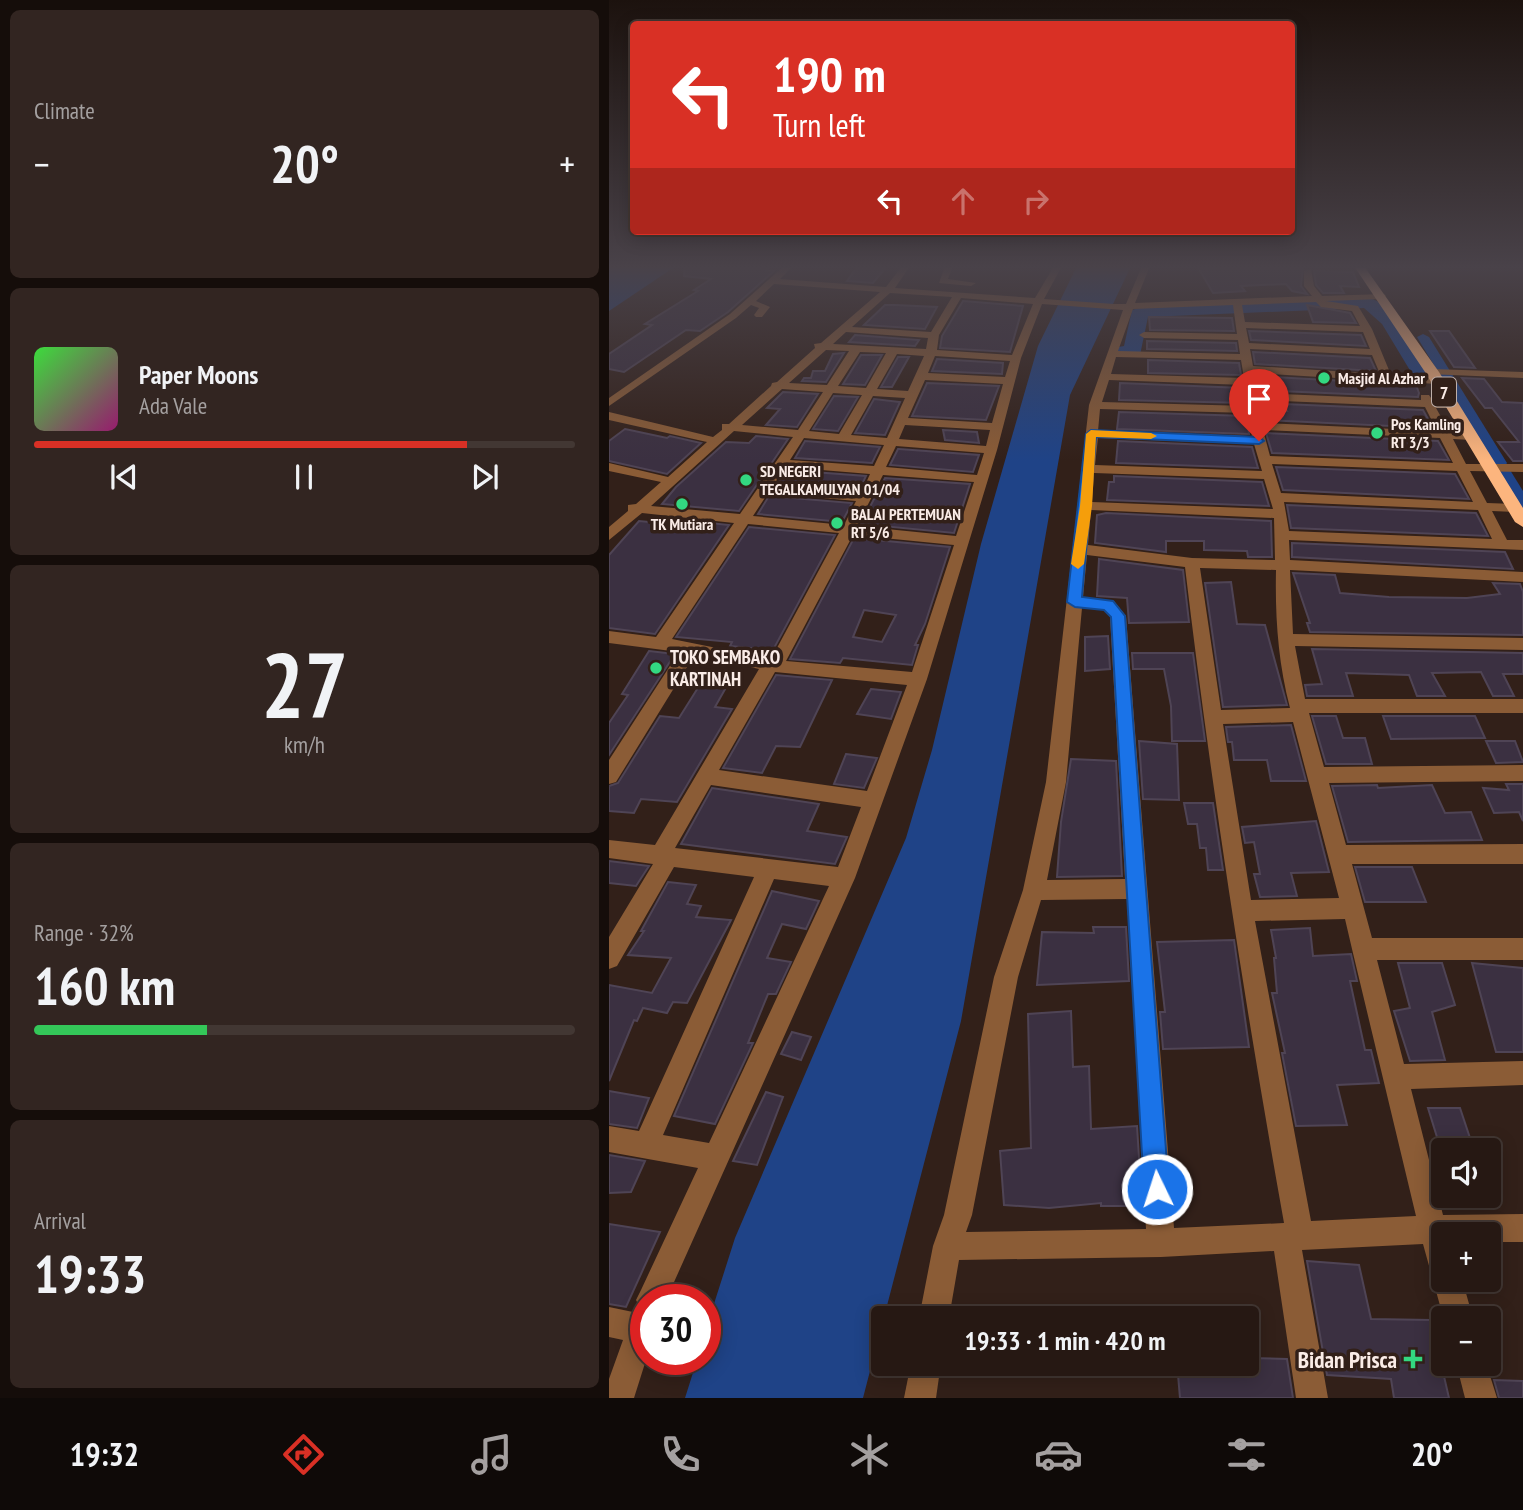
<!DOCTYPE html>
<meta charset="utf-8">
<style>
body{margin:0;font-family:"PT Sans Narrow",sans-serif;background:#322521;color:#f1f3f6;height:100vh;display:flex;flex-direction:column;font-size:26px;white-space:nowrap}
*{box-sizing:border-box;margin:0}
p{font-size:23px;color:#a4a0a0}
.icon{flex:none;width:38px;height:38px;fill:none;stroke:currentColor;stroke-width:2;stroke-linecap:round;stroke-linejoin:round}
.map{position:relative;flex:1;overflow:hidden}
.drawer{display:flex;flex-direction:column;gap:10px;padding:10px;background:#150d0a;width:609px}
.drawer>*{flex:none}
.guide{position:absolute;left:21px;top:21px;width:665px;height:214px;border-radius:7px;box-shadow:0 4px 18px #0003,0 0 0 2px #423733;background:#d93025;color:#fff;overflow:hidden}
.fabs{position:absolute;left:822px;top:1138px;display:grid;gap:14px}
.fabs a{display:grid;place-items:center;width:70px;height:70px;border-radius:7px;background:#261813;box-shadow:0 4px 18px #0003,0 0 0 2px #423733;font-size:35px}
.speed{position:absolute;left:21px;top:1284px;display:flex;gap:14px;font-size:35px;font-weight:700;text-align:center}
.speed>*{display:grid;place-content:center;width:91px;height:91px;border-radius:50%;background:#261813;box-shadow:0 4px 18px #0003,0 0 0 2px #423733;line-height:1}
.speed .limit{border:10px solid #d22;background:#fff;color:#111}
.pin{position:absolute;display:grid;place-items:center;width:60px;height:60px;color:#fff;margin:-72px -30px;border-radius:50% 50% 50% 0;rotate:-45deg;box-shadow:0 0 7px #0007}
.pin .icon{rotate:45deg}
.me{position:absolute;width:77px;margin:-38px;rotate:356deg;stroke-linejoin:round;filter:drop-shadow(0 0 5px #0008)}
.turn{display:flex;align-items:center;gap:24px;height:147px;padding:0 28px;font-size:32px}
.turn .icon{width:91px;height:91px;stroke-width:2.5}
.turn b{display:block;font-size:49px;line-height:60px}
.lanes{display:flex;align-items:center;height:66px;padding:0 28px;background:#0003;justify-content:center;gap:35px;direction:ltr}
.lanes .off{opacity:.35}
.big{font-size:52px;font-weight:800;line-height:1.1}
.drawer .card{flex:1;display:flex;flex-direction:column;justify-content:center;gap:10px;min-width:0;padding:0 24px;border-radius:10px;background:#322521}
.drawer .dial{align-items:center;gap:0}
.dial b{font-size:91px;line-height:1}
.song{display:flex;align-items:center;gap:21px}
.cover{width:84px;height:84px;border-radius:10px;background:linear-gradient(135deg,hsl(120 70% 55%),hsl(320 70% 35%))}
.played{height:7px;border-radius:4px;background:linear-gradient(90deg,#d93025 80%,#423733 80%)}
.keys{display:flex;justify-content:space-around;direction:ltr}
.heat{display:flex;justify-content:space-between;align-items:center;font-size:38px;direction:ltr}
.charge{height:10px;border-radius:5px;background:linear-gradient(90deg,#34c759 32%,#423733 0)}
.trip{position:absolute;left:262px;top:1306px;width:388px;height:70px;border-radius:7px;background:#261813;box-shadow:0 4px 18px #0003,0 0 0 2px #423733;font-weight:800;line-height:70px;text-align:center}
.menu{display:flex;height:112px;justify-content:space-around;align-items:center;background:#0f0a08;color:#a4a0a0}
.menu .icon{width:49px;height:49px}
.menu .active{color:#d93025}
.menu b{font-size:32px;color:#f1f3f6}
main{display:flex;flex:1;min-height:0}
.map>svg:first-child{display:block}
</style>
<main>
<section class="drawer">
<div class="card"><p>Climate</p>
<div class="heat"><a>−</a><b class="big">20°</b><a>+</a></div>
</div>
<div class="card">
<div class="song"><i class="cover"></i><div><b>Paper Moons</b><p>Ada Vale</p></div></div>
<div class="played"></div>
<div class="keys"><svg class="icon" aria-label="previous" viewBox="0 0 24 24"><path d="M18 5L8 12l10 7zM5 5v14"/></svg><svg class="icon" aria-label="pause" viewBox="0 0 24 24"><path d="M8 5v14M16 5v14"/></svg><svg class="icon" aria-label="next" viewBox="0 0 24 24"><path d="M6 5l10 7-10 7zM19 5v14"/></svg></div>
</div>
<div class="card dial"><b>27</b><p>km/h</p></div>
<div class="card"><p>Range · 32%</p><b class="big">160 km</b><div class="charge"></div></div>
<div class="card"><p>Arrival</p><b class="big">19:33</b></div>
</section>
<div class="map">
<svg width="914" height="1398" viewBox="0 0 914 1398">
<rect width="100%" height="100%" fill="#322019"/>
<g fill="#1f4387">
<polygon points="0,266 67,266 0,311"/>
<polygon points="468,266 522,266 461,395 352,1021 254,1398 76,1398 88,1360 96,1360 96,1332 126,1238 297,838 323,750 372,544 429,346"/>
</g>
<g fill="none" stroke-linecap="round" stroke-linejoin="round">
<g fill="#1f4387" fill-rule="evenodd">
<polygon points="814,334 820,337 898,463 896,466 891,467 884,463 808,337"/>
<polygon points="896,469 901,470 914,491 914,509 909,507 889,473"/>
</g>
<path fill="#1f4387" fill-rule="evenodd" d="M757,297C790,305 799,341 818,365C821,370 826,371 830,376L826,380L819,382L805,377L773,324L755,308L539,317L531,355L504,356L501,352L504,348L515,346L523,310L537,306Z"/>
</g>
<g fill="#3b3041" stroke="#4f4455" stroke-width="2" fill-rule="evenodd">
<polygon points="76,266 162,266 157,271 165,271 119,312 91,331 77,330 15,372 0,369 0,354 43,325 36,324 89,291 85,290 102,279 75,276"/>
<polygon points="249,266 278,266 264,283 238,281"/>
<polygon points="612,266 694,266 692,286 698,294 683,291 677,284 632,286 636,291 604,293 590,269 613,268"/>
<polygon points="705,271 744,272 750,287 731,286 735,293 714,293 707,285"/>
<polygon points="354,301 414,306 401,352 331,348 333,336"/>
<polygon points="276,305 286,305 328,307 316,329 255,325"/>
<polygon points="698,305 741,313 747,323 704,322"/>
<polygon points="540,317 623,318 625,331 541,330"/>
<polygon points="640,331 752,335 757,346 642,340"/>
<polygon points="821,331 840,331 866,368 845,367"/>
<polygon points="246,335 310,340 306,346 240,342"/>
<polygon points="538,341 627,343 628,351 538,349"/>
<polygon points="644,352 761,358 767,371 646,364"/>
<polygon points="235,353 217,382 193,381 195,378 202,378 204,371 216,371 224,354"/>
<polygon points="252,355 273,355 256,385 234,384"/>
<polygon points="289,357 300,357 283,387 272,387"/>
<polygon points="328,359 394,363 393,374 323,371"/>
<polygon points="539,360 630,363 632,375 539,373"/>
<polygon points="664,377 807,385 810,393 809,397 670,391"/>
<polygon points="853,378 875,379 893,402 914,403 914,461 904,461 889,442 910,442 883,408 876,408"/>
<polygon points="318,383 390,386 377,420 303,416"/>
<polygon points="511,383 634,388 636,403 510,400"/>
<polygon points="174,392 209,394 188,427 157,425 171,409 158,408"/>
<polygon points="225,396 249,397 229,431 204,429"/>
<polygon points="265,399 291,402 276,435 246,433"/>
<polygon points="675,404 814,410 824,428 655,420 653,410 678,411"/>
<polygon points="510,412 638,416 640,434 508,429"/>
<polygon points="16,429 58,438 61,436 92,443 58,474 0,461 0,441"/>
<polygon points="334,430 368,432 370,443 336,440"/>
<polygon points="657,433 829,441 840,460 663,453"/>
<polygon points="147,436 179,439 130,511 53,504 67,487 117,442 140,443"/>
<polygon points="196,441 271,447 263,463 186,458"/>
<polygon points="509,441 643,447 649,468 507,463"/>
<polygon points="289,449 290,449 370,455 364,472 281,465"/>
<polygon points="667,467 846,474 860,499 674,490"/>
<polygon points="177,470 257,476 250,491 169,484"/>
<polygon points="505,476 653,482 660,506 498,500 500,482 505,482"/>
<polygon points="276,478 361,484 345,533 252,524"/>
<polygon points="160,496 243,503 233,522 149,514"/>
<polygon points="678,505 867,513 879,536 682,528"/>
<polygon points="497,513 662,521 663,557 639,557 638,551 595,550 595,541 557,541 557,552 486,543 488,515"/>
<polygon points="44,517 120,525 46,634 0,628 0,555 30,521 40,522"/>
<polygon points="140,527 226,535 164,650 121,646 123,642 67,637"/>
<path d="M245,538L341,547L316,624L306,645H309L303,665L234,658L231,663L181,659ZM255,610L287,615L273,642L244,637Z"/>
<polygon points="683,543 896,552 904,569 683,557"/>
<polygon points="490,559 574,570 580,622 520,623 518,598 488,596"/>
<polygon points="684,573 726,575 731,593 780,597 858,598 891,594 884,583 911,584 914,592 914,635 701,632 698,623 701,623"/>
<polygon points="622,582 628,624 656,625 678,705 614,707 596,583"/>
<polygon points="499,636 501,669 476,671 476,637"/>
<polygon points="703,649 914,653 914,674 894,674 905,696 884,696 872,672 823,673 836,696 808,696 800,675 737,673 744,696 698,696 696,685 713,684"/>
<polygon points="40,651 66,654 0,755 0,723 19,695 13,694"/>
<polygon points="523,653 584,653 596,741 563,741 562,706 555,669 524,669"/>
<polygon points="97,675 123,677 106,707 123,709 68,802 32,799 25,813 0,811 0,786 9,783 51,716 70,718"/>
<polygon points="167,675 223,680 191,747 167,746 153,773 114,768"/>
<polygon points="262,689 292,692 282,719 248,714"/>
<polygon points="703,716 727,716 734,738 756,738 763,764 717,764"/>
<polygon points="774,716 866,716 876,738 782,739"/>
<polygon points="682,725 697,781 662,781 658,760 625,760 623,742 619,742 617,727"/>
<polygon points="530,741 568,744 570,800 534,799"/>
<polygon points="877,741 906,741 914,762 887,763"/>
<polygon points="237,754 268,758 255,788 225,784"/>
<polygon points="462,759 507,761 513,876 448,877 452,822"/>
<polygon points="897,784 914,784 914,821 910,812 885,813 874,788 900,790"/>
<polygon points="768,785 769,788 823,785 836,813 862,812 873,840 739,842 723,786"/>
<polygon points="103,788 210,804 198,831 238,837 226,864 72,844"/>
<polygon points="575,803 604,803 614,870 599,870 597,848 591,848 588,824 579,824"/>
<polygon points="707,821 720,872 682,873 688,896 651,897 645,874 651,874 645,842 636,843 633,827"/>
<polygon points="0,861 40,866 27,886 0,883"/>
<polygon points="746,867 803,867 817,902 756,902"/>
<polygon points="59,882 87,885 78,904 92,906 87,917 122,920 78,1003 64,1002 58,1013 34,1008 28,1021 25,1020 0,1081 0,985 43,993 62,958 19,955 35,931 32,931"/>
<polygon points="163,891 210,901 197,929 173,924 158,958 182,962 167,994 159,994 139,1043 144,1043 106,1124 65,1116"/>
<polygon points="484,927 517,927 520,981 428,985 433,932 485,933"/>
<polygon points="701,928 704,956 742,954 748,981 741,981 756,1050 762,1050 770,1083 728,1085 738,1125 687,1126 673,1053 676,1053 663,993 668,993 665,958 667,958 662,930"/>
<polygon points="625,940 640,1047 554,1049 551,1012 556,1012 548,942"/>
<polygon points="789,963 833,963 846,1005 823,1012 836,1060 801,1061 785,1011 801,1008"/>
<polygon points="863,963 914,968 914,1052 887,1052"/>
<polygon points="462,1011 464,1067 480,1066 482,1129 528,1126 533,1206 492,1206 492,1203 440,1208 395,1205 391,1151 422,1148 419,1014"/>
<polygon points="183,1032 202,1037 192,1060 172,1054"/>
<polygon points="0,1091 40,1098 28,1128 0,1124"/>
<polygon points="157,1092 174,1097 148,1165 124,1161"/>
<polygon points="819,1108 851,1108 865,1150 832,1150"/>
<polygon points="0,1155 36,1161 22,1192 0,1193"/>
<polygon points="0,1224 51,1232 17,1307 0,1304"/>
<polygon points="698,1261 750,1265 762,1319 822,1320 840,1398 785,1398 782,1379 718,1375"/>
<polygon points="639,1358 678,1359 684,1398 571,1398 568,1363 639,1363"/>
<polygon points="885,1380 914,1381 914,1398 890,1398"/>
</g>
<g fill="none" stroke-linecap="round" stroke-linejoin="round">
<g fill="#8b5c36" fill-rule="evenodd">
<path d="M175,266H184L171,279L277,287L293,266H301L286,288L426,298L445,266H453L435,299L505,304H517L533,266H541L526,303L703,296L695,286V271L702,269L705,286L713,296L775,294L777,296L772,299L717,301L749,306L763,329L782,375L828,378L834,381L828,384L645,373L648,393L812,400V395H820L824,401L843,402L849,405L843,408H827L840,431L862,432L868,436L862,440L844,439L857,464H914V472L861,471L878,503L906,504L913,508L906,512L883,511L898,540H914V550L680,540L681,560L914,572V582L681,570L684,634L914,638V650L686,646L696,699H914V713H700L715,767L914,765V781L720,783L737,845L914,844V864H743L763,938H914V960H768L795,1064L914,1061V1085L802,1089L834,1215L914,1214V1242H880V1234H835V1279H853L864,1318L835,1320L814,1244L693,1250L719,1398H687L665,1251L552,1257L350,1260L340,1318H310L324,1246L335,1215L385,977L414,890L437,782L480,405L514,310L433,304L412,358L388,450L318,679L246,878L57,1300H37V1360L25,1398H0V1379L14,1340L0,1337V1307L24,1312L29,1304L27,1300L32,1290L89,1168L0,1152V1126L30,1131L145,877L65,867L8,966L0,969V937L44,864L0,858V840L46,845L150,669L86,654L7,782L0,784V760L70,652L0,643V631L47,637L125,523L33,513L0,540V527L19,511V505L27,504L52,482L0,471V463L59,477L98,442L0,420V412L104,437L113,430V424H120L162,386L163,383L168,382L206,348L205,344L212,343L271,292L165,284L147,301L161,307L153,317H147L145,315L150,308L142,305L127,318L0,406V398L121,314ZM281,293L343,297L322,332L243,327ZM352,298L424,304L403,355L328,350L330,335ZM707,302L712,307L743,311L751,326L636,322L633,305ZM624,305L628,334L535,332L530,335L535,338L629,340L631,354L509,351L524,309ZM637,328L754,332L761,349L640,343ZM237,332L319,338L317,349L224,344ZM641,349L763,355L771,374L644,366ZM217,350L240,351L218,385L180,383ZM251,352L277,353L257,388L229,386ZM288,354L315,356L299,391L268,389ZM326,356L401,361L396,377L319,373ZM507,357L632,360L635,378L502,374ZM316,380L394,384L383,423L299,418ZM500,380L636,385L639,406L493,402ZM173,389L214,392L189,430L133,425ZM224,393L253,395L230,434L200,431ZM264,396L296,398L278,438L242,435ZM649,400L816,407L828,431L653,423ZM491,409L640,413L643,437L489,431ZM296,425L381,430L377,446L290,439ZM654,430L831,438L844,463L661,456ZM125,431L184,437L131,514L42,506ZM195,438L275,445L265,466L181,460ZM489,438L645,444L653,471L486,465ZM287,446L375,453L368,475L277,467ZM663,464L848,471L864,502L672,493ZM176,467L261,474L252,494L164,486ZM485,473L655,479L664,509L483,502ZM274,475L365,482L347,536L248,526ZM159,493L247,501L235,525L144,516ZM675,502L869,510L883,539L680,531ZM482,510L665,518L666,560L583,558L479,545ZM139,524L230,533L162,659L63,639ZM244,535L345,545L303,672L177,661ZM478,555L576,567C602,786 636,1005 675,1223L565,1228L517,616L505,601L474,597ZM591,568L667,570C666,617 669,662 681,708L612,710ZM473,608L495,610L501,617L516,879L438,880L457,782ZM166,672L298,685L258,791L110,770ZM684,722L730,898L642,900L614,724ZM102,785L252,807L229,867L66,848ZM165,879L220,886L100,1143L54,1135ZM518,899L537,1229L357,1232L363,1215L409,977L432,900ZM736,919L743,949L807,1216L702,1221L646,921Z"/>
<polygon points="336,266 344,266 339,279 367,283 362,286 330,283"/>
<polygon points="823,369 914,372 914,378 819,374 819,370"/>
<polygon points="302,1363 332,1363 327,1398 295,1398"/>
<polygon points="847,1363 877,1363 888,1398 856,1398"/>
</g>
<polygon fill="#fcb57e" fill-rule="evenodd" points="745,266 755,266 830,372 914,508 914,527 906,522 816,372"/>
</g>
<linearGradient id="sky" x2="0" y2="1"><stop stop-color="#1c120e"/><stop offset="0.58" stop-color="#494249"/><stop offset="1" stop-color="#494249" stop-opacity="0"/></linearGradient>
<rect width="914" height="461" fill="url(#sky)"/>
<polygon fill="#1a73e8" stroke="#114b97" stroke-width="2" points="482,430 650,437 655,441 650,444 487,437 473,597 504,601 516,616 560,1189 556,1197 548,1201 539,1197 535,1189 502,617 495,610 466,607 458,602 477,434"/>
<polygon fill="#f59e0b" points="482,430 542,433 548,436 542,439 487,437 483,506 475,564 469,569 462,564 471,506 477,434"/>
<g fill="#33d881" stroke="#322019" stroke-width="2.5">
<circle cx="715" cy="378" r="7"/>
<circle cx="768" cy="433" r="7"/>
<circle cx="137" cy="480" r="7"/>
<circle cx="73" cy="504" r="7"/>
<circle cx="228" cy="523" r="7"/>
<circle cx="47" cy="668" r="7"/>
<path d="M800.5 1348.5h7v7h7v7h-7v7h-7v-7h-7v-7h7z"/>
</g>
<g text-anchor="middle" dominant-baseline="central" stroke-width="7" stroke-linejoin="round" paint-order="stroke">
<g font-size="16" font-weight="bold" fill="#faece7" stroke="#322019" text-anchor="start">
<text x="729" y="378">Masjid Al Azhar</text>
<text x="782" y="424">Pos Kamling<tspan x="782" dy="18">RT 3/3</tspan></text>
<text x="151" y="471">SD NEGERI<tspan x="151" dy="18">TEGALKAMULYAN 01/04</tspan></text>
<text x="242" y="514">BALAI PERTEMUAN<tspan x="242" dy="18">RT 5/6</tspan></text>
<text x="73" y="524" text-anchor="middle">TK Mutiara</text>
</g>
<rect fill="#322019" stroke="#beafa9" stroke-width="2" x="823" y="377.5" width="24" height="29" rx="5"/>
<g font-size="18" font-weight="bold" fill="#faece7">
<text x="835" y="392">7</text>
</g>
<g font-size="19" font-weight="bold" fill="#faece7" stroke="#322019" text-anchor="start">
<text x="61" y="657">TOKO SEMBAKO<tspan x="61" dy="22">KARTINAH</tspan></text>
</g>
<g font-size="23" font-weight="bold" fill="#faece7" stroke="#322019" text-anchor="end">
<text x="788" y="1359">Bidan Prisca</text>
</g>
</g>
</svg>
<div class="fabs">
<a><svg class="icon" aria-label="sound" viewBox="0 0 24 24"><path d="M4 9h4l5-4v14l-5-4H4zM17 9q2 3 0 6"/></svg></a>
<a>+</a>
<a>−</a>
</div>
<div class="speed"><div class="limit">30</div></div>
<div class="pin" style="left:650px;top:441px;background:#d93025"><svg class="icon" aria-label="arrive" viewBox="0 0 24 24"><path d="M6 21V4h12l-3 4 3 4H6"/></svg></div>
<svg class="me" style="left:548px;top:1189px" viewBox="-20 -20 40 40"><circle r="17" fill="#1a73e8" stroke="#fff" stroke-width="3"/><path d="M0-11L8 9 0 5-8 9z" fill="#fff"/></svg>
<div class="trip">19:33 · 1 min · 420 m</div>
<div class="guide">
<div class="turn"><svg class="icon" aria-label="left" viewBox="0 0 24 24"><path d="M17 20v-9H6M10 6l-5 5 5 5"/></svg><div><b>190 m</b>Turn left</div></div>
<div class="lanes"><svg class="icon" aria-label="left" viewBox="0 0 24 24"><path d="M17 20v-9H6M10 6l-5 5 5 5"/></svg><svg class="icon off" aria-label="ahead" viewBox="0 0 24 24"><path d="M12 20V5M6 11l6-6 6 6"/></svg><svg class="icon off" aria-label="right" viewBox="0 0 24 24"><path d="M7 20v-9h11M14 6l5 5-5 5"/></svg></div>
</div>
</div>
</main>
<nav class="menu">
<b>19:32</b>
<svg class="icon active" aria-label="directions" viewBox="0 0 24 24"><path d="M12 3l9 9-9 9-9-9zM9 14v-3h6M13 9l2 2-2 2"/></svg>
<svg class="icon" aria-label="music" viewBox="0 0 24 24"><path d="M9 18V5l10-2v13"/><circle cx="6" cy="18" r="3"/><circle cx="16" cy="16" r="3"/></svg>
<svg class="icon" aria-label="phone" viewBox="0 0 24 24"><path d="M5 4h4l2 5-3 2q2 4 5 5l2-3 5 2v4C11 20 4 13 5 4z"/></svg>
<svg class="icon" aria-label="climate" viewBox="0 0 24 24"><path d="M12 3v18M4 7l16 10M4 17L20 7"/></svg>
<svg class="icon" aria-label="car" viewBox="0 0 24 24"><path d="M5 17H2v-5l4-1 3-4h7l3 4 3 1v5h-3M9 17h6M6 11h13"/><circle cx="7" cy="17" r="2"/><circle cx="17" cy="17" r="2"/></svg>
<svg class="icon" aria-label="filters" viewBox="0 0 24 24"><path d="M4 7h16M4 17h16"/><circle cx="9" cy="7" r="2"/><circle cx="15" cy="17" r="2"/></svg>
<b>20°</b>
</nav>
